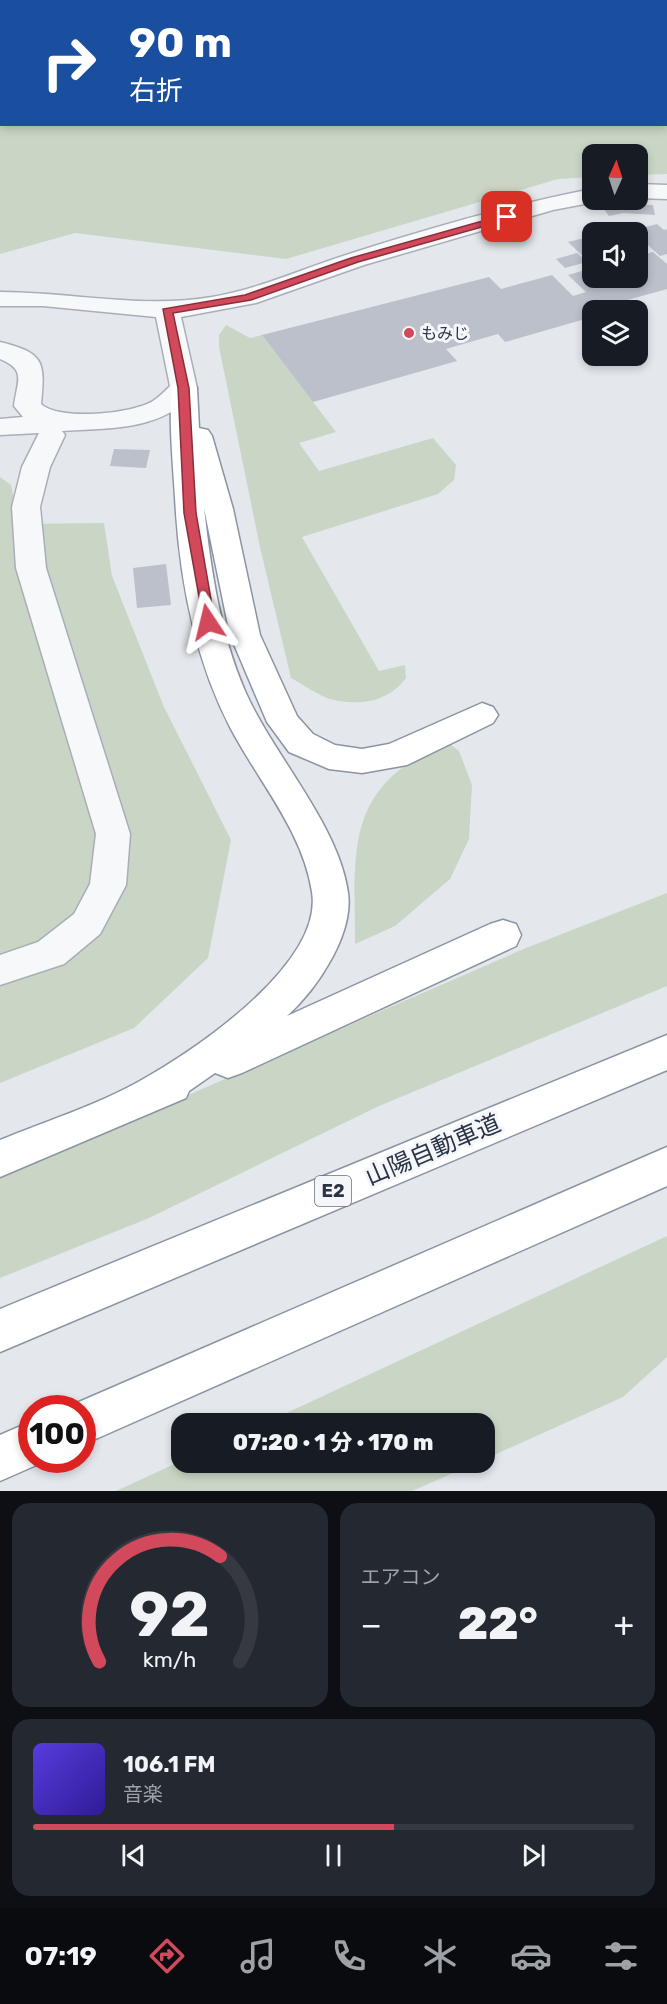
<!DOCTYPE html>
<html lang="ja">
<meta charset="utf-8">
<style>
body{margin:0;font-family:Rubik,"Noto Sans JP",sans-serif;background:#242831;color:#f1f3f6;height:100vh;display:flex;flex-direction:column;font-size:22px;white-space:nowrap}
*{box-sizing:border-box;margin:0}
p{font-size:20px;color:#9ea1a6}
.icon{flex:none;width:33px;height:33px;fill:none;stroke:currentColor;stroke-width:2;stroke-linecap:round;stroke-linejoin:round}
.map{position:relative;height:1491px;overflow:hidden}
.side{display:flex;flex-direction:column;gap:12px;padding:12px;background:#0d0f14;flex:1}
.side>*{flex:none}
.hud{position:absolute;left:0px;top:0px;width:668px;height:126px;box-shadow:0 3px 9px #0003;background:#1a4fa0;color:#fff;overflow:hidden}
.needle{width:39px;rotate:3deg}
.tools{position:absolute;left:582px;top:144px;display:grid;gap:12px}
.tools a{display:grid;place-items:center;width:66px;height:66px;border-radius:12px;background:#171b24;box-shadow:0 3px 9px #0003;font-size:30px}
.speed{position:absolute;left:18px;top:1395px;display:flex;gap:12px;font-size:30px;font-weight:700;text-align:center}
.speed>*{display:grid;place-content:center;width:78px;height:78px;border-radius:50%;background:#171b24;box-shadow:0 3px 9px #0003;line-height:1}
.speed .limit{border:9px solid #d22;background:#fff;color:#111}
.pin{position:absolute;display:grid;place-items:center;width:51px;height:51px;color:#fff;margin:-26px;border-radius:12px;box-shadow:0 3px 9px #0006}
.me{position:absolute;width:66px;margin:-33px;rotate:350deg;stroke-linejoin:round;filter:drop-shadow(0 0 4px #0008)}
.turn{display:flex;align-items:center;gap:21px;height:126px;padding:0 30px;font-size:27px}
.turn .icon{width:78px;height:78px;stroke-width:2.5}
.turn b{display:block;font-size:42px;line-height:51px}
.big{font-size:45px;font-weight:800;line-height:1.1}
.side .card{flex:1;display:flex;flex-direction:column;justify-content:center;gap:9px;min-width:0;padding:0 21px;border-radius:18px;background:#242831}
.side .dial{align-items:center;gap:0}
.dial svg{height:156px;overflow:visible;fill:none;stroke:#363941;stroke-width:7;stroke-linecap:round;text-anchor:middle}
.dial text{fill:#f1f3f6;stroke:none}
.song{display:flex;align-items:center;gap:18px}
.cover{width:72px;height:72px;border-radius:9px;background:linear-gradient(135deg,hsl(250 70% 55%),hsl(250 70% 35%))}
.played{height:6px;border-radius:3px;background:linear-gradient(90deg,#d1495b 60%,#363941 60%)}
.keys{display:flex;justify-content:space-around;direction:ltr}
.heat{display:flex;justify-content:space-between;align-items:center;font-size:33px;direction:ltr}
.side .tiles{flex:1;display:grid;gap:12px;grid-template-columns:1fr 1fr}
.card:last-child{grid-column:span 2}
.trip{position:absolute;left:171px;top:1413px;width:324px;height:60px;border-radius:18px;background:#171b24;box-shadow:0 3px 9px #0003;font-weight:800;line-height:60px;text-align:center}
.menu{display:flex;height:96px;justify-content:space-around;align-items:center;background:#090b0e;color:#9ea1a6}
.menu .icon{width:42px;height:42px}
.menu .active{color:#d1495b}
.menu b{font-size:27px;color:#f1f3f6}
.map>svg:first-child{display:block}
</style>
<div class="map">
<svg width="667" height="1491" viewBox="0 0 667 1491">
<rect width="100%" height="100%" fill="#e4e7ec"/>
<g fill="#c9d6c5" fill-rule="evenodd">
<path d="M0,0H667V174L638,175V154H592V177L558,179L286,259L75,233L0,254ZM2,2H666V124H2Z"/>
<path d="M226,325L250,338L262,335L336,432L299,443L319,471L433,438L456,465L454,480L438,494L302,537L379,671L405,665L406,678C389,701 362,706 334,700C320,697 304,685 291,678L260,547L219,347V335Z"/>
<polygon points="0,477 11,485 19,524 104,523 112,576 164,707 231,840 208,958 134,1028 0,1083"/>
<path d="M447,742L459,751L472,785L469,839L450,879L395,926L355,944C355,846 344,788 447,742Z"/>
<polygon points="667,893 667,986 379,1106 149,1218 0,1278 0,1177 526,948"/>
<polygon points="667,1236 667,1357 623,1397 485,1459 484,1424 265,1423"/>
<polygon points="181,1461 182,1462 476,1463 412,1491 116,1491"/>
</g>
<g fill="#bbc0ca">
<polygon points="622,204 653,205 655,215 623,213 609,216 603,208 618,205 623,211"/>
<polygon points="657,224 664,230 667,229 667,254 660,256 638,236 638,232 628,232"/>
<polygon points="592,236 592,261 589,262 568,242"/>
<polygon points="653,252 667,264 667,289 595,309 592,317 505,342 498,334 446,349 457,361 313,402 262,335 489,277 501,289 552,275 573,296 586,292 568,275 592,268 592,278 638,278 638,256"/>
<polygon points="577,253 587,262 565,268 556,259"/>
<polygon points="114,449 150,450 146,468 110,466"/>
<polygon points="166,564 171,605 137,608 133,568"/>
</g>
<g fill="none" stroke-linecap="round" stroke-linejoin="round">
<g stroke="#a9aeb7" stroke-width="3">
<g id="minor">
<polygon points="638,184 667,185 667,199 638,198"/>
<path d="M592,189V200L600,201L553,210L364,265L256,303L181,317L197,388C168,431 109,428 62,431L65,435L50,467L40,507L46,568L130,834L126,885L100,934L64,964L0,985V955L38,942L74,914L90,884L96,834L16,568L12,507L22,467L39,433L0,435V419L23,417L14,406C17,381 27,370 0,359V342C45,353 45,362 41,404C59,421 132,414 153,401C159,397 165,391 170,386L156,317L43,306H0V292C71,292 142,309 212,297C259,289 302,269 346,255C427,229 509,205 592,189Z"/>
</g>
</g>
<g stroke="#8b94a3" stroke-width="3">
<g id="highway">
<path d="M184,380L193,382L197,388L199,428L208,430L212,436L233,509L260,635L297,716L313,734L335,745L362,749L389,744L482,703L493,707L498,715L493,723L407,765L362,773L329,769L289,752L267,722L230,635L204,508C211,570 220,633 245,691C273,755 339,825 348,893C354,935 316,990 287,1016L490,924L503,920L516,924L521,935L516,946L242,1073L228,1078L215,1073L189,1091L186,1098L0,1177V1140C44,1122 97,1105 138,1082C193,1052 324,964 312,892C303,832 259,782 231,729C194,658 179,577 175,497C174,476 166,395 175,382Z"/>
<polygon points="667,1035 667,1070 0,1352 0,1309"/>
<polygon points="667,1147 667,1186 98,1438 82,1444 82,1408 65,1408"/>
<polygon points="32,1421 32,1460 48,1460 0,1481 0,1435"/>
</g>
</g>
<use href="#minor" fill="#f7f8fa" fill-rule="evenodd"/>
<use href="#highway" fill="#fff" fill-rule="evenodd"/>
</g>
<polygon fill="#d1495b" stroke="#882f3b" stroke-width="1.5" points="507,214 511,217 510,219 358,262 251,300 173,313 189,388 196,513 215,622 208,626 204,625 184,513 178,388 163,309 245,295 351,258"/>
<circle fill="#d1495b" stroke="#f4f6f9" stroke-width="2" cx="409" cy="333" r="6"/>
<g text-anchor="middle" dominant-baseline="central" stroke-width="6" stroke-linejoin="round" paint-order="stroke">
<g font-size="16" fill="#2b3445" stroke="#f4f6f9" text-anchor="start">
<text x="421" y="333">もみじ</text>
</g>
<rect fill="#f4f6f9" stroke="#676e7b" stroke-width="1.5" x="315" y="1176" width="36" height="30" rx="4.5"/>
<g font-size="18" font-weight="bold" fill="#2b3445">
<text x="333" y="1191">E2</text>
</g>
<g font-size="24" fill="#2b3445" stroke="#f4f6f9">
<text transform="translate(433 1150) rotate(-23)">山陽自動車道</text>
</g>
</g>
</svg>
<div class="tools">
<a><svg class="needle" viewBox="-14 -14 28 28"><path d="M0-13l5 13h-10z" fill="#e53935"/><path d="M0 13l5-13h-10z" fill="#9ea1a6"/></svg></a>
<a><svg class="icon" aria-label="sound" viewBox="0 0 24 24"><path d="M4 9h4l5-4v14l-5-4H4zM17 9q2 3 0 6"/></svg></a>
<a><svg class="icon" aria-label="layers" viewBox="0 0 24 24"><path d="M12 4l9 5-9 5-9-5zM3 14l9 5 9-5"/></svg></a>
</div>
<div class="speed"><div class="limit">100</div></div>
<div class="pin" style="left:507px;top:217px;background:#d93025"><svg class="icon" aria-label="arrive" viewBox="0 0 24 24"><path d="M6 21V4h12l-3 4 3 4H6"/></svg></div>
<svg class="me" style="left:208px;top:622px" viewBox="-20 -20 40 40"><path d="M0-17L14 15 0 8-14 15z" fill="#d1495b" stroke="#fff" stroke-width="4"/></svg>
<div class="trip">07:20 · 1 分 · 170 m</div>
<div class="hud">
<div class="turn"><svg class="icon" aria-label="right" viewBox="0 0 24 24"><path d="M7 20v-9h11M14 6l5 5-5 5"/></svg><div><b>90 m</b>右折</div></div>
</div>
</div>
<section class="side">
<div class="tiles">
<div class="card dial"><svg viewBox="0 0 100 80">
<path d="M14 69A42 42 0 1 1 86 69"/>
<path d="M14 69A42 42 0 0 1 76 15" stroke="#d1495b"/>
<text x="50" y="56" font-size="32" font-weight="700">92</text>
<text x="50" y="72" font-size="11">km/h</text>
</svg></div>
<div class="card"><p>エアコン</p>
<div class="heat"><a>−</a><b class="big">22°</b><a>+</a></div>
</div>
<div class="card">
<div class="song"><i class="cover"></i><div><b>106.1 FM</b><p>音楽</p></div></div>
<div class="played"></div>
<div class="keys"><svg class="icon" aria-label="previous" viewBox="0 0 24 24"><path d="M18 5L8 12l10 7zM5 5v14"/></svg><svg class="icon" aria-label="pause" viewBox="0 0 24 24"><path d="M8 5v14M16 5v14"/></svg><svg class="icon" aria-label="next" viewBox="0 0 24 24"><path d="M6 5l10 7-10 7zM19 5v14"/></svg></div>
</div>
</div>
</section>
<nav class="menu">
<b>07:19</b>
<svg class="icon active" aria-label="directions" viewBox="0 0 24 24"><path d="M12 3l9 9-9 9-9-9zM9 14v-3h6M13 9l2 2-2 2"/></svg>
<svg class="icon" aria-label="music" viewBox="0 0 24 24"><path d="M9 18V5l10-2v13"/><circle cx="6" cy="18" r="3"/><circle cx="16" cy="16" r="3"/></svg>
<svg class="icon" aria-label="phone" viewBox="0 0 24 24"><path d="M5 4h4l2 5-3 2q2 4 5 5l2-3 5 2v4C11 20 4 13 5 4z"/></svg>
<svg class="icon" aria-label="climate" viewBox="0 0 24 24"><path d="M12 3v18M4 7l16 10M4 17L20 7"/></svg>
<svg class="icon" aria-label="car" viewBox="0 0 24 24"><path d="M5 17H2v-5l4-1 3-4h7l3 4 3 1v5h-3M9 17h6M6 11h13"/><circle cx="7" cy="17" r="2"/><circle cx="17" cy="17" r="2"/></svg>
<svg class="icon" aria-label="filters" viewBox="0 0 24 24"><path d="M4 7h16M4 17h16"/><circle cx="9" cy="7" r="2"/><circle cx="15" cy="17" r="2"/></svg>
</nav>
